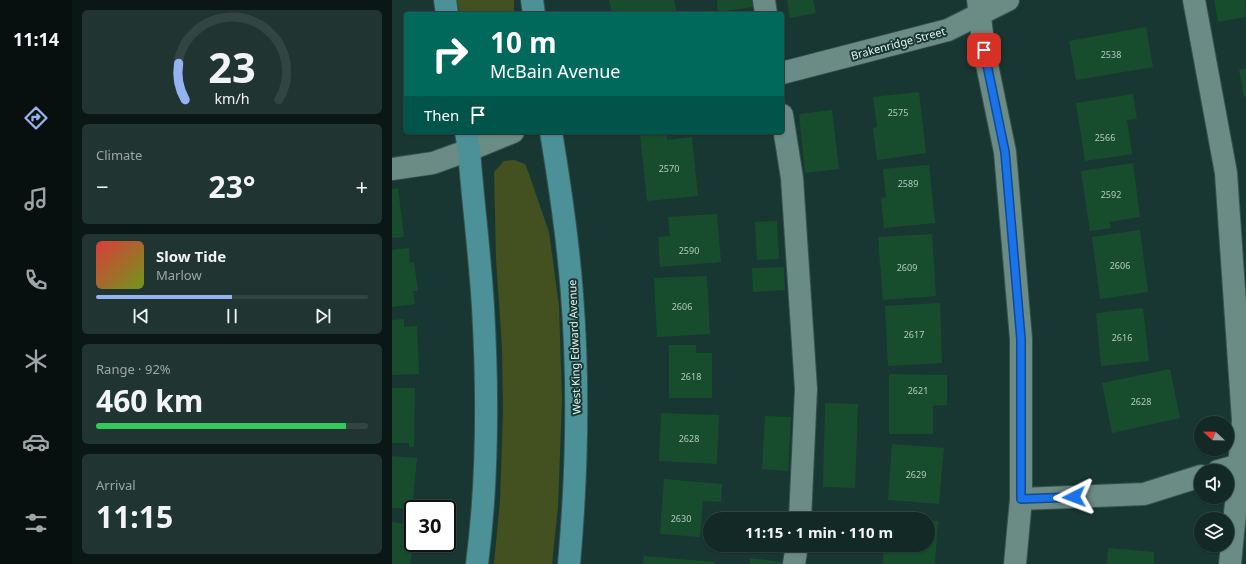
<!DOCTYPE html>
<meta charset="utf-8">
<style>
body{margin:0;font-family:"Noto Sans",sans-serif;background:#203532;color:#f1f3f6;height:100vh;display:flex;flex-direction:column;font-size:15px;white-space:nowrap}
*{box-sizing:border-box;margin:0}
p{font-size:13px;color:#9da6a7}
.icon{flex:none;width:22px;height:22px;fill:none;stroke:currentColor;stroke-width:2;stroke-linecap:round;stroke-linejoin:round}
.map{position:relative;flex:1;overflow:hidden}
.details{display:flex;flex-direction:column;gap:10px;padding:10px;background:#0a1715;width:320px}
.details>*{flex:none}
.hud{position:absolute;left:12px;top:12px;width:380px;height:122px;border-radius:4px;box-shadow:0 1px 3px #0004,0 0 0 1px #324543;background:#00695c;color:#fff;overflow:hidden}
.needle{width:26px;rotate:292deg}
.controls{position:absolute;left:802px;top:416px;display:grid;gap:8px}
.controls a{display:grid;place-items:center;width:40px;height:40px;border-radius:50%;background:#132926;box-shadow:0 1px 3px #0004,0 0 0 1px #324543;font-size:20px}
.speed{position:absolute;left:12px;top:500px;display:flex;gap:8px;font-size:20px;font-weight:700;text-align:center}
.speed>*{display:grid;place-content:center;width:52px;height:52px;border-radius:50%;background:#132926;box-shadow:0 1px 3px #0004,0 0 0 1px #324543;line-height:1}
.speed .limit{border:2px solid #111;border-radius:6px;background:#fff;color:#111}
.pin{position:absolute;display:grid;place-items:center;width:34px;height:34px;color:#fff;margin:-17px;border-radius:8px;box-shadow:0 2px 6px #0006}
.me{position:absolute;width:44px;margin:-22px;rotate:267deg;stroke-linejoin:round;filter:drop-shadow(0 0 3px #0008)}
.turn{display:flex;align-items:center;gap:14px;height:84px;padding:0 20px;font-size:18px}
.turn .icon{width:52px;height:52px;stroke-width:2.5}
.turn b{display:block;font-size:28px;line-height:34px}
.then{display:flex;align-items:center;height:38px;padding:0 20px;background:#0003;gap:8px;font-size:15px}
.big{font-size:30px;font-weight:700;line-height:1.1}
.details .card{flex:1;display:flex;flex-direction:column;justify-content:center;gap:6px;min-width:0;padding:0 14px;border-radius:6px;background:#203532}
.details .dial{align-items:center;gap:0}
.dial svg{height:104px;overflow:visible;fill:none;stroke:#324543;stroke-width:7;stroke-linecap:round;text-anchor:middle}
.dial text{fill:#f1f3f6;stroke:none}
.song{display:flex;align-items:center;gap:12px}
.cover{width:48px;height:48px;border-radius:6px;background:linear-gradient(135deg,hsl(0 70% 55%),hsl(80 70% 35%))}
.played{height:4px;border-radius:2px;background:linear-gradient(90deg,#95b2f1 50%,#324543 50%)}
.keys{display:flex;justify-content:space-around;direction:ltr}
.heat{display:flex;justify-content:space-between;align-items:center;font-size:22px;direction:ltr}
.charge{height:6px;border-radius:3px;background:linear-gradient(90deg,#34c759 92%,#324543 0)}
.trip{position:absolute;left:311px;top:512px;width:232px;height:40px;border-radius:20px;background:#132926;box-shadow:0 1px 3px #0004,0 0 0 1px #324543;font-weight:700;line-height:40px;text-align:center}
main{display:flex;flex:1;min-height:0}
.dock{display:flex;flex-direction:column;width:72px;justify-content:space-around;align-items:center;background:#08100f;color:#9da6a7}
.dock .icon{width:28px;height:28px}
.dock .selected{color:#95b2f1}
.dock b{font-size:18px;color:#f1f3f6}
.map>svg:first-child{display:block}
</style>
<main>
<nav class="dock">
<b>11:14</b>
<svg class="icon selected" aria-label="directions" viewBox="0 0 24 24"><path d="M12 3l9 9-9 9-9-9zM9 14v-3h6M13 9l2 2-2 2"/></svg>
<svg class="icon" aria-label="music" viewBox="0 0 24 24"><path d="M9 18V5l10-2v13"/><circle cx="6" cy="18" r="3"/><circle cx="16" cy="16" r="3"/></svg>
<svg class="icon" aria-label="phone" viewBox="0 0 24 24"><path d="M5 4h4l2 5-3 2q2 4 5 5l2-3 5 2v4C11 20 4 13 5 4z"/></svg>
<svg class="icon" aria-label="climate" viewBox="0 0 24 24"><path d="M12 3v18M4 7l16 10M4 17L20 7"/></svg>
<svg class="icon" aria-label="car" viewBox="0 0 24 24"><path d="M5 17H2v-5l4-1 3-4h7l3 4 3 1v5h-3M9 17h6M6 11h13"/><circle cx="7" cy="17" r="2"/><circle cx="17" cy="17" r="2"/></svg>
<svg class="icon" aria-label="filters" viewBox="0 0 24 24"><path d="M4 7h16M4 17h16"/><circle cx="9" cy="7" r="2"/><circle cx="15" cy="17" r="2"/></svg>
</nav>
<section class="details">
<div class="card dial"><svg viewBox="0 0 100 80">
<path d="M14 69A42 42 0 1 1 86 69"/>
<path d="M14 69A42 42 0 0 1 9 41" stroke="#95b2f1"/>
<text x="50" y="56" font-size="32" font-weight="700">23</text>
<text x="50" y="72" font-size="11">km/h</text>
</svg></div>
<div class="card"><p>Climate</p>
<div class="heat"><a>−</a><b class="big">23°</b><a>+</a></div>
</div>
<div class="card">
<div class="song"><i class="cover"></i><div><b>Slow Tide</b><p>Marlow</p></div></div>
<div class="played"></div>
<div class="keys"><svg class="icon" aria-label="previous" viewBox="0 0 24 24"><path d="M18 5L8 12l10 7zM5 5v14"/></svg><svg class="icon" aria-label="pause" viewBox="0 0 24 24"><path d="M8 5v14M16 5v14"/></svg><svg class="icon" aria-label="next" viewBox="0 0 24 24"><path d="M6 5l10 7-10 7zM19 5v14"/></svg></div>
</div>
<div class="card"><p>Range · 92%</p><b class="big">460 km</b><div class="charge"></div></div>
<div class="card"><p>Arrival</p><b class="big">11:15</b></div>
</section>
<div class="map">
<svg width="854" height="564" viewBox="0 0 854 564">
<rect width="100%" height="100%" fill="#193732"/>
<g fill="#42511f">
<polygon points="65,0 122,0 122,14 68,14"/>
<polygon points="122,160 133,164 137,174 157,232 167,306 170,399 166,507 160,564 102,564 108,501 111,411 110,347 104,259 102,172 112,161"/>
</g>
<g fill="#174d2d">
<polygon points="217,0 282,0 285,14 220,14"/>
<polygon points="325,0 360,0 361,7 326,12"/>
<polygon points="395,0 421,0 424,13 398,18"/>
<polygon points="822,0 853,0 854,17 826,22"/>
<polygon points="754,27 761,67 684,80 677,41"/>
<polygon points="854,68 854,96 852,97 847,70"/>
<polygon points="527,92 534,153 485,160 481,128 485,127 481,97"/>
<polygon points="741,94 745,119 735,120 740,154 693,161 684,103"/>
<polygon points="440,110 447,169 413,173 407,114"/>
<polygon points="263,132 275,132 275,140 300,137 306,196 255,201 248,134"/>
<polygon points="741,163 748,217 718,222 719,228 698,231 689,171"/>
<polygon points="537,165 543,223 492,228 489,198 494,197 491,169"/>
<polygon points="6,188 12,237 0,238 0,189"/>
<polygon points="325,214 329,262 268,267 266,237 278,236 276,217"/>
<polygon points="385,221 387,259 365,260 363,222"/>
<polygon points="748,230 756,292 708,299 700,237"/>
<polygon points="540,234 544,296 491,300 486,237"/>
<polygon points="17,248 18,263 22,262 26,291 21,291 23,304 0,307 0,250"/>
<polygon points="392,267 393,290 361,292 360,268"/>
<polygon points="315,276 318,334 265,337 262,278"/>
<polygon points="548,303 550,363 496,366 493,306"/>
<polygon points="751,308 757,361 709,366 704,313"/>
<polygon points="12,319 12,327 25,326 27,374 0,375 0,320"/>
<polygon points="277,345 304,345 304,353 320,353 320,398 277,398"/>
<polygon points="778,369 788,418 720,433 710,383"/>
<polygon points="497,374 555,375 555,405 541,406 541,434 497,434"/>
<polygon points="0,388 23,388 22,447 17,447 17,443 0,443"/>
<polygon points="433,403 466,404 463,488 431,487"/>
<polygon points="269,413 327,415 325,464 267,461"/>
<polygon points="373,416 399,417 396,471 370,469"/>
<polygon points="500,444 552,448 547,504 496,500"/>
<polygon points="0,456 25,458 20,509 0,508"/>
<polygon points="272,479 330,484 329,502 311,501 308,537 268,534"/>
<polygon points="536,520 546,521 543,564 491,564 492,545 536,545"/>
<polygon points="0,522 21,525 21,546 18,546 17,549 20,549 18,564 0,564"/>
<polygon points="716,548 762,552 762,564 715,564"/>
<polygon points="252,556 322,562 322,564 251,564"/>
<polygon points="358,558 389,562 389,564 358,564"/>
</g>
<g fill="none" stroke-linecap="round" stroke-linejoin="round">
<g stroke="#36524e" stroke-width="24">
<g id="minor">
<polyline points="372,0 374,14"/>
<polyline points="586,0 592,50 613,152 629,339 629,499 623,564"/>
<polyline points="802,0 834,173 851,420 844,503 838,564"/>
<polyline points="390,73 556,30 616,0"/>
<polyline points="390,115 400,178 414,389 408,519"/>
<polyline points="0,169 41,163 77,150 121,132"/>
<polyline points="826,471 847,465 854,461"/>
<polyline points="629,499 752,494 809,476"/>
<polyline points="402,564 405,545"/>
</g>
</g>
<g stroke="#36524e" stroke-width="24">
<g id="major">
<polyline points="53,0 55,14"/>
<polyline points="140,0 142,14"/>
<path d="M74,132L77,150C81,203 88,255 91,307C96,393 96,479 85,564"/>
<path d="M159,132C168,186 176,240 180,294C187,384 185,474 177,564"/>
</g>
</g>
<use href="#minor" stroke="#6b8b85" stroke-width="22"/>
<use href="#major" stroke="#4c9098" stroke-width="22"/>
</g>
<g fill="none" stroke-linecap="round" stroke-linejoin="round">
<g stroke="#114b97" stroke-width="10">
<polyline id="route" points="592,50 613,152 629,339 629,499 682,497"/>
</g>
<use href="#route" stroke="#1a73e8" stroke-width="7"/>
</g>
<g text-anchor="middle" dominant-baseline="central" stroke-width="4" stroke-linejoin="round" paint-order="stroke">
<g font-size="9" fill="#b0cbc0">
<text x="719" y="54">2538</text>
<text x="506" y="112">2575</text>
<text x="713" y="137">2566</text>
<text x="277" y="168">2570</text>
<text x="516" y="183">2589</text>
<text x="719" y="194">2592</text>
<text x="297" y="250">2590</text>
<text x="728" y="265">2606</text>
<text x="515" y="267">2609</text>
<text x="290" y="306">2606</text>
<text x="522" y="334">2617</text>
<text x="730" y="337">2616</text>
<text x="299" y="376">2618</text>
<text x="526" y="390">2621</text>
<text x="749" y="401">2628</text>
<text x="297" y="438">2628</text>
<text x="524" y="474">2629</text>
<text x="289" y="518">2630</text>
</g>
<g font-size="11" fill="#e3f5f1" stroke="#193732">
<text transform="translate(506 43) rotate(-15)">Brakenridge Street</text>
<text transform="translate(182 347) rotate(-92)">West King Edward Avenue</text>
</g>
</g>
</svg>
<div class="controls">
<a><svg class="needle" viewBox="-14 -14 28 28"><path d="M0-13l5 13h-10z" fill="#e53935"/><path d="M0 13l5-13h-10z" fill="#9da6a7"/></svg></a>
<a><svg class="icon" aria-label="sound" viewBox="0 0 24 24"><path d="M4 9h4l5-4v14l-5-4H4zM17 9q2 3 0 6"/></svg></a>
<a><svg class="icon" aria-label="layers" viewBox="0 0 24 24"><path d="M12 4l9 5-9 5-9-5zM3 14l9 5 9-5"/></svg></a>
</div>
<div class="speed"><div class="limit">30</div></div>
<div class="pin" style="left:592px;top:50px;background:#d93025"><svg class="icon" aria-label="arrive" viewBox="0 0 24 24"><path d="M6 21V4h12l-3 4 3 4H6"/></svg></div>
<svg class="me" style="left:682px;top:497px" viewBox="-20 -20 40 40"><path d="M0-17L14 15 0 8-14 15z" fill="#1a73e8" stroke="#fff" stroke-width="4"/></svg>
<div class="trip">11:15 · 1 min · 110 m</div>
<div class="hud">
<div class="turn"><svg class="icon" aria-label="right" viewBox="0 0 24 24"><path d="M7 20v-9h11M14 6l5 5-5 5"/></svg><div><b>10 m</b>McBain Avenue</div></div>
<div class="then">Then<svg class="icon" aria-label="arrive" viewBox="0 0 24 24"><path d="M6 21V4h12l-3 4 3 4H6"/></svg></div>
</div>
</div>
</main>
